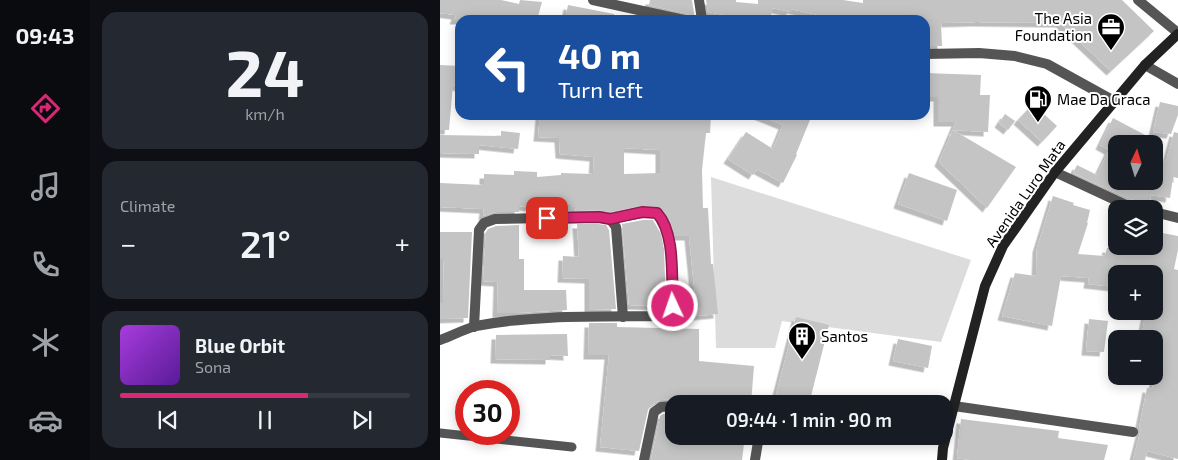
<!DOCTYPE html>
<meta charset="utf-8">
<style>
body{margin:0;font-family:"Exo 2",sans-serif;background:#242831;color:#f1f3f6;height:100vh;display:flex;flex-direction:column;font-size:19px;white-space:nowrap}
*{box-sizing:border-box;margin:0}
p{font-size:16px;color:#9ea1a6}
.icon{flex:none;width:28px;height:28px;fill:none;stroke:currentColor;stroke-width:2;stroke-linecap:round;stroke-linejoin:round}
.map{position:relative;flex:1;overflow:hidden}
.side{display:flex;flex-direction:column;gap:12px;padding:12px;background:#0d0f14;width:350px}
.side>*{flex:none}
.banner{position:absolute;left:15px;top:15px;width:475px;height:105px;border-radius:15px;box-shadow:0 2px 12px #0003;background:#1a4fa0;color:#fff;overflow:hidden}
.needle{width:32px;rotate:4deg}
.fabs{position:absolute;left:668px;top:135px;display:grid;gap:10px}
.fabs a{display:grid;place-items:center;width:55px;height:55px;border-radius:10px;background:#171b24;box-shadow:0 2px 12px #0003;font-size:25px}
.speed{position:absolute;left:15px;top:380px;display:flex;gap:10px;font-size:25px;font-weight:700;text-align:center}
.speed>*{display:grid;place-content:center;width:65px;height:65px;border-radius:50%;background:#171b24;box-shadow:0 2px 12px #0003;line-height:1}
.speed .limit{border:8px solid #d22;background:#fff;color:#111}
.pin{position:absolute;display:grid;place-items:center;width:42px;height:42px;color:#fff;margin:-21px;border-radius:10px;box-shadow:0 2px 8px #0006}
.me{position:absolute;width:55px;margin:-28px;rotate:357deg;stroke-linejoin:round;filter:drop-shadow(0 0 4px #0008)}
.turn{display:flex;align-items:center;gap:18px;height:105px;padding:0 20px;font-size:22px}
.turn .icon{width:65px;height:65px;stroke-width:2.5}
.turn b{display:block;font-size:35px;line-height:42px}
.big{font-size:38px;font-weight:600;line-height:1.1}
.side .tile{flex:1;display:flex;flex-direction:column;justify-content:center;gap:8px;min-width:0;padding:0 18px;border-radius:15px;background:#242831}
.side .dial{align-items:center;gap:0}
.dial b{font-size:65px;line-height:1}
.song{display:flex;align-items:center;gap:15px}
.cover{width:60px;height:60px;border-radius:8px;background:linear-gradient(135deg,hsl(280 70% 55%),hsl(270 70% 35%))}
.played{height:5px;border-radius:2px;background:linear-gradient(90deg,#db2777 65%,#363941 65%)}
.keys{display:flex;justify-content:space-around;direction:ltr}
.heat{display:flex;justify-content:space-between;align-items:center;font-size:28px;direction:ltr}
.trip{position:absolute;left:225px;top:395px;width:288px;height:50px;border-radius:15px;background:#171b24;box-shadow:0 2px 12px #0003;font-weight:600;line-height:50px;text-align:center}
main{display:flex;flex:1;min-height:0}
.dock{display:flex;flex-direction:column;width:90px;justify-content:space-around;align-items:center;background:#090b0e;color:#9ea1a6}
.dock .icon{width:35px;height:35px}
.dock .active{color:#db2777}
.dock b{font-size:22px;color:#f1f3f6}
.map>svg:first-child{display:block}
</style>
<main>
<nav class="dock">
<b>09:43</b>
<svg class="icon active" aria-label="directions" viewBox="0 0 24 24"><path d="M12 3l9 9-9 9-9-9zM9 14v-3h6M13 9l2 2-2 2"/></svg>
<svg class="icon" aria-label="music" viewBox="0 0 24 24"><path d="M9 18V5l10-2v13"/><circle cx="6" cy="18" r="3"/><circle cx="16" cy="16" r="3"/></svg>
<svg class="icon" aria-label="phone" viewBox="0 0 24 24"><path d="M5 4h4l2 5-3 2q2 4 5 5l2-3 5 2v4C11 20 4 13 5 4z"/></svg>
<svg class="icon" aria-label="climate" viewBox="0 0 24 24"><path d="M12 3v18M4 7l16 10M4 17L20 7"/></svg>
<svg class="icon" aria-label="car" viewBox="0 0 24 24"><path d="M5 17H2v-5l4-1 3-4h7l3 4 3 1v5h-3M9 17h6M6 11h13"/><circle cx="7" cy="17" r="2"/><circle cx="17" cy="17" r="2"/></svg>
</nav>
<section class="side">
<div class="tile dial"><b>24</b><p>km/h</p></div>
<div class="tile"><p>Climate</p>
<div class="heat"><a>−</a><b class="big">21°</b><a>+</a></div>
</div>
<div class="tile">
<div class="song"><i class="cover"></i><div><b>Blue Orbit</b><p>Sona</p></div></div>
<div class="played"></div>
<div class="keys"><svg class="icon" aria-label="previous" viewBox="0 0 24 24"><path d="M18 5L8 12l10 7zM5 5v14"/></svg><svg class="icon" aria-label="pause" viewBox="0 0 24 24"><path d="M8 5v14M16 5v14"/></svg><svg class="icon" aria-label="next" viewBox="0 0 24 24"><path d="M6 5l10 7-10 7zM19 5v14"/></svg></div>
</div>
</section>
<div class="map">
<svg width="738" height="460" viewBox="0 0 738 460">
<defs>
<filter id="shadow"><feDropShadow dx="-4.5" dy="4.5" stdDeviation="0" flood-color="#0004"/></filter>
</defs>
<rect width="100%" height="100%" fill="#fff"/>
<polygon fill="#dcdcdc" points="271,177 531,260 501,342 342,321 335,348 276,348"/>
<g fill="#c4c4c4" fill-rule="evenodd" filter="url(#shadow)">
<polygon points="0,0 61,0 79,4 80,0 102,2 97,20 14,20 16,15 0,13"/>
<polygon points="210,0 252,0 255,20 251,20 249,15 245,13 209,5"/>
<polygon points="266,0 296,0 296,2 318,4 318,0 403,0 423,3 423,0 682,0 714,31 671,71 620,23 536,22 501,23 502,46 489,46 488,33 485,33 485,20 392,20 392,18 351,9 351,12 332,8 331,20 313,20 268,12"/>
<polygon points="128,5 174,14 174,20 125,20"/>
<polygon points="0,65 20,66 20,87 13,85 9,130 0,130"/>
<polygon points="485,73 541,75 540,95 550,95 548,132 513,130 576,167 547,208 499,162 516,122 498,122 498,97 485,97"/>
<polygon points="720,102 738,106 738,115 731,134 713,132"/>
<polygon points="593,104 617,126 602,142 578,120"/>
<polygon points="565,114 575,121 568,130 559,123"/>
<path d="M100,115H271L270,133H266L262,170L263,208H268L271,264H273L278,314L257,316L249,236H235L229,218L220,207L201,206L170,212L159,210L136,211L135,207H131V203L96,205V207L79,206V212H55L43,216L44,209L0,207V183L44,185V174L74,175V171L97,172V177L121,175V173L153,174L154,157L120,154L119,138L98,137ZM184,148L220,150V173L184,174Z"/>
<polygon points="318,115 372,115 356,154 357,155 343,183 317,169 313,175 288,159 306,132 333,149 343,125"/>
<polygon points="673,118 722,144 676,144 676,181 714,181 714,157 726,162 734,132 738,133 738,178 733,177 730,198 711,195 709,206 707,206 703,202 690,199 633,173 637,165 657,175 669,150 660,145"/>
<polygon points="61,131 80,133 78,149 39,145 39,154 0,153 0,135 61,136"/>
<polygon points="469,173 517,190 507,221 458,204"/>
<polygon points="613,196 634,203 633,205 650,210 647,223 648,223 638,254 665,256 667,248 675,249 676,246 719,246 722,233 738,236 738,250 734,269 738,270 738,459 707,451 705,460 693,460 701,429 699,428 707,388 712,389 718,365 714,364 714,356 718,339 701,339 706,311 714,311 714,274 676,274 676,287 648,284 649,278 621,276 612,326 562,316 575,273 596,276 597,248"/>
<polygon points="203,220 213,220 221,234 224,249 226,306 189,305 182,224"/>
<polygon points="137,224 158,224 166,225 169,230 176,309 149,310 149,279 122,278 123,256 139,257"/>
<polygon points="79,225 79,259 84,259 84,290 126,290 127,310 75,313 57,313 58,282 43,281 46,232 48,229 56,226"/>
<polygon points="0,232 32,232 28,318 0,319 0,303 3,303 4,259 0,259"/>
<polygon points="356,317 389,325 369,404 336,395"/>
<polygon points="649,319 668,321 664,352 646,351"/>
<polygon points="149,323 177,323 177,327 259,329 259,361 314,366 311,404 240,404 237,400 234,399 220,400 210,406 208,410 199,451 160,447 169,355 148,355"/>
<polygon points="127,334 128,356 110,355 110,360 55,359 56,335"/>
<polygon points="458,339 492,346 488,368 453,361"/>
<polygon points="234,413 234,436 305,436 302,460 211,460 220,416 223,414"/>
<polygon points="521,419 619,431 618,438 668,445 664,460 530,460 517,458"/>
</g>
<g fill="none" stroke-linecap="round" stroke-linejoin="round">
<polyline stroke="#555" stroke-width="9" points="0,433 132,447"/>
<g stroke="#555" stroke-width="10">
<polyline points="153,0 244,20"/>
<polyline points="259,0 262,20"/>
<polyline points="698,0 738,33"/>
<polyline points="485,54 539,53 575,56 607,64 674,101"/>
<polyline points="705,65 738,84"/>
<polyline points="615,172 688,206 701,209"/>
<polyline points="714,212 738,218"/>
<polyline points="34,327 39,230 44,223 55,219 159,217 170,219 176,227 183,317"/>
<path d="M0,340C12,336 24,329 36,326C97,314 167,317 230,316L233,305C231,278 236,234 217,213H202L170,219"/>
<polyline points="514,406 693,432"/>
<polyline points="204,460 214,412 221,407 234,406"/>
<polyline points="315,460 319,436"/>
</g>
<polyline stroke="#222" stroke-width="10" points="502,460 503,448 545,286 563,246 615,172 705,65 738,34"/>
</g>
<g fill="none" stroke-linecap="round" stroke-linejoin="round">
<g stroke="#8e194d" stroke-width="12">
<path id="route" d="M107,218L159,217L170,219L202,212L217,213C236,234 231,278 233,306"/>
</g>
<use href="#route" stroke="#db2777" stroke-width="9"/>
</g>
<defs>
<g id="office-pin" transform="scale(1.4375)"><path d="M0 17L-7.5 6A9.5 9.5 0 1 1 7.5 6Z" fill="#000" stroke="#fff"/><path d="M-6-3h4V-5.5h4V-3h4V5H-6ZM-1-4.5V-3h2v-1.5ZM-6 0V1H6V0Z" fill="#fff"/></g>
<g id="fuel-pin" transform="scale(1.4375)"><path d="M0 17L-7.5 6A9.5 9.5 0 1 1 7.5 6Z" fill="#000" stroke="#fff"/><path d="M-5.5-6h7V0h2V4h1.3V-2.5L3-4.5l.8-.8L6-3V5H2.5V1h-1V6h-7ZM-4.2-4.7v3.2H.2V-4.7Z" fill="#fff"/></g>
<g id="building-pin" transform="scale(1.4375)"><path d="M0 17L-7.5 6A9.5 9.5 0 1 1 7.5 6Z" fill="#000" stroke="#fff"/><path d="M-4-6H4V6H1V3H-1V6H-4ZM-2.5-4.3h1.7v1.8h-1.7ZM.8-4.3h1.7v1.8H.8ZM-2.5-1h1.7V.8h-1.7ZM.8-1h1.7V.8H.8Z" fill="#fff"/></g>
</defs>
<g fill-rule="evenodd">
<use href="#office-pin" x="671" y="27"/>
<use href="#fuel-pin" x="598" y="99"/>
<use href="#building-pin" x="362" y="336"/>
</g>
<g text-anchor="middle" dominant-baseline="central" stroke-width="4" stroke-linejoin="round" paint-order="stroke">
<g font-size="15" fill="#000" stroke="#fff" text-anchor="start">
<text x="652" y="18" text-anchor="end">The Asia<tspan x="652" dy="17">Foundation</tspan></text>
<text x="617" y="99">Mae Da Graca</text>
<text x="381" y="336">Santos</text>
</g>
<g font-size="15" fill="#000" stroke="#fff">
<text transform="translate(585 193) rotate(-55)">Avenida Luro Mata</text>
</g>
</g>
</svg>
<div class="fabs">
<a><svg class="needle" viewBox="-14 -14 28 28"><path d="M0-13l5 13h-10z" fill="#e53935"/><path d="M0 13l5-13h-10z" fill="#9ea1a6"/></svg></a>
<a><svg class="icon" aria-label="layers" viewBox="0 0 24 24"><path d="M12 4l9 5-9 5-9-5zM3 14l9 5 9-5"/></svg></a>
<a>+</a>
<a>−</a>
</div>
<div class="speed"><div class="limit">30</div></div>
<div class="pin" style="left:107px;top:218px;background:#d93025"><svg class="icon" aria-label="arrive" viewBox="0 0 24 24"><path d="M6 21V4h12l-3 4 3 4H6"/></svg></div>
<svg class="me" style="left:233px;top:306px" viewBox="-20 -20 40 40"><circle r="17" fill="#db2777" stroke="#fff" stroke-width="3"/><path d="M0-11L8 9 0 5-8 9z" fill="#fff"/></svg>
<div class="trip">09:44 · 1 min · 90 m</div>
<div class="banner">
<div class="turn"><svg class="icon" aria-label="left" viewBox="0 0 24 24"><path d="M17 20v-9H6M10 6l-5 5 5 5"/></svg><div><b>40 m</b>Turn left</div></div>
</div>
</div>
</main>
